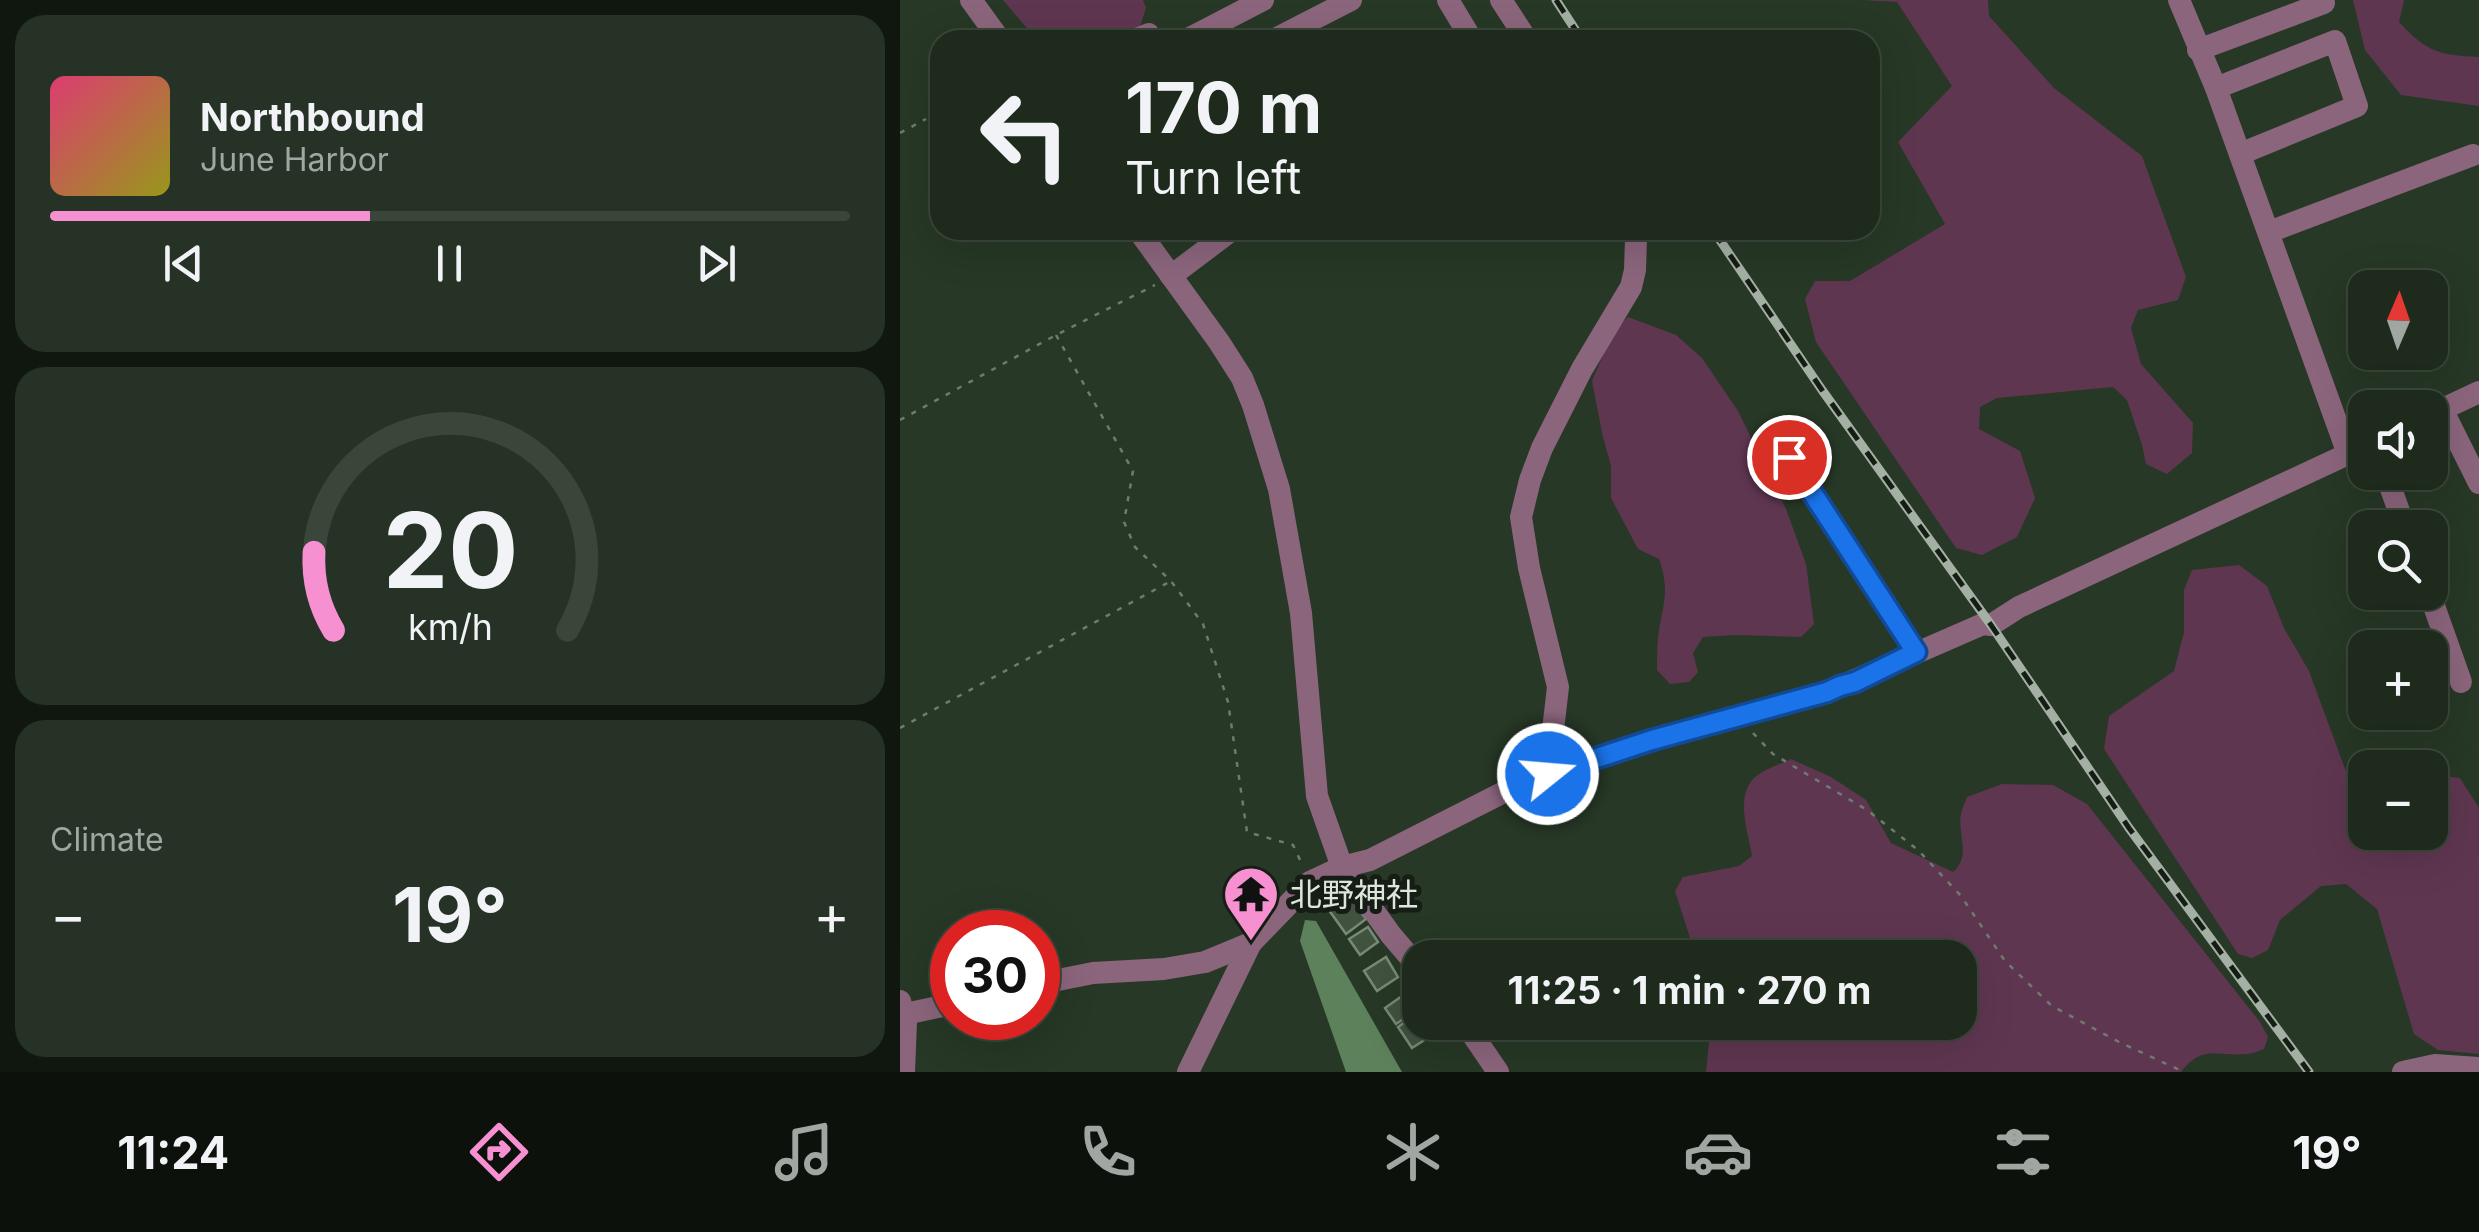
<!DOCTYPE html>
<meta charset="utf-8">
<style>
body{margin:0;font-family:Inter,"Noto Sans JP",sans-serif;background:#253225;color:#f1f3f6;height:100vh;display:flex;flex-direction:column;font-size:38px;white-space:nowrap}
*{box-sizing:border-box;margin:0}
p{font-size:32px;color:#a0a7a3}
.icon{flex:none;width:55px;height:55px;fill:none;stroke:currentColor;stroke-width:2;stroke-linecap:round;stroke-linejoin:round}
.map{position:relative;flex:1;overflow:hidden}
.side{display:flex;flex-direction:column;gap:15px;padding:15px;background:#10170f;width:900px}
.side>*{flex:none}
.top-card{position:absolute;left:30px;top:30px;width:950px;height:210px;border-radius:30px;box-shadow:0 10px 40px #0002,0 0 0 2px #3b463b;background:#1d2a1c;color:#f1f3f6;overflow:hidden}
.needle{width:65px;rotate:2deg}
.fabs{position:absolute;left:1448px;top:270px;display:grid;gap:20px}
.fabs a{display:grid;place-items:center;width:100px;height:100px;border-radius:20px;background:#1d2a1c;box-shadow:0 10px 40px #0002,0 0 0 2px #3b463b;font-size:50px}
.speed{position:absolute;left:30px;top:910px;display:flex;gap:20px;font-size:50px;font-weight:700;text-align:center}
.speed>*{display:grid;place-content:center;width:130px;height:130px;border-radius:50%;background:#1d2a1c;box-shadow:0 10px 40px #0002,0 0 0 2px #3b463b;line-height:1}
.speed .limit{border:15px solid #d22;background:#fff;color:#111}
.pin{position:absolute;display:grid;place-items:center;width:85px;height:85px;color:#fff;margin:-42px;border:5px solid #fff;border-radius:50%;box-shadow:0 2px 10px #0007}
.me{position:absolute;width:110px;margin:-55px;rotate:73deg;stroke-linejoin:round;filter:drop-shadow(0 0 8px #0008)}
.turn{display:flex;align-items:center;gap:35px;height:210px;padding:0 30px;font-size:45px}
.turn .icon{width:130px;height:130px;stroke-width:2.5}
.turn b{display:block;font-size:70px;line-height:85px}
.big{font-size:75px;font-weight:700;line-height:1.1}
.side .tile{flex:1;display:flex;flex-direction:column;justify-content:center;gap:15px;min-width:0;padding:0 35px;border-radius:30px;background:#253225}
.side .dial{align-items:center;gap:0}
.dial svg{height:260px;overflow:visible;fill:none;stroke:#3b463b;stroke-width:7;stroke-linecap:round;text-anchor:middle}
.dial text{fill:#f1f3f6;stroke:none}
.song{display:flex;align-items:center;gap:30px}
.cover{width:120px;height:120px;border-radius:15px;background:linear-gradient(135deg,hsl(340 70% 55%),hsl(60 70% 35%))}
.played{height:10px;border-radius:5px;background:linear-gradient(90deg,#f690d0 40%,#3b463b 40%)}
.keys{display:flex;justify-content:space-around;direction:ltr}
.heat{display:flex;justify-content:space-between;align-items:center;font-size:55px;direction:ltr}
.trip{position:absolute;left:502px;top:940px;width:575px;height:100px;border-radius:30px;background:#1d2a1c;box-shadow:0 10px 40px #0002,0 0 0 2px #3b463b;font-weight:700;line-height:100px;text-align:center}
.tabs{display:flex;height:160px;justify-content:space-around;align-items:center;background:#0c110b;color:#a0a7a3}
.tabs .icon{width:70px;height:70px}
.tabs .active{color:#f690d0}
.tabs b{font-size:45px;color:#f1f3f6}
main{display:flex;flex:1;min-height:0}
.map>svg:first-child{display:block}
</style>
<main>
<section class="side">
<div class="tile">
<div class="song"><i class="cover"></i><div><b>Northbound</b><p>June Harbor</p></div></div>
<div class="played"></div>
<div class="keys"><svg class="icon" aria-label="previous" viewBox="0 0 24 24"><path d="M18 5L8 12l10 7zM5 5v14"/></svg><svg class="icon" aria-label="pause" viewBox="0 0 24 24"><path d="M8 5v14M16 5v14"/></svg><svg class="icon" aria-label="next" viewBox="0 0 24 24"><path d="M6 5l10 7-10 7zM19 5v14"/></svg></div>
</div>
<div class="tile dial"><svg viewBox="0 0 100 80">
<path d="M14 69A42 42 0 1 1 86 69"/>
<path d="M14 69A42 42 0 0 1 8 45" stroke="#f690d0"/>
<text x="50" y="56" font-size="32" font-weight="700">20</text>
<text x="50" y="72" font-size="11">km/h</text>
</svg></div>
<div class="tile"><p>Climate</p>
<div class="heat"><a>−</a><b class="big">19°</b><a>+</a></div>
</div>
</section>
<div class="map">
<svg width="1579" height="1072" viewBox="0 0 1579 1072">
<rect width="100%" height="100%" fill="#273826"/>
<g fill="#5f3650">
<polygon points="103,0 243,0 246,8 239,30 211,40 137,40"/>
<polygon points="962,0 1088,0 1089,16 1154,88 1242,156 1286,277 1278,300 1238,310 1231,328 1241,364 1293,423 1292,453 1267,474 1246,464 1242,445 1227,400 1213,387 1097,398 1080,407 1079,429 1120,451 1135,498 1117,537 1082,555 1056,548 916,342 905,299 915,281 950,281 1045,224 998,142 1052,86 997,2"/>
<path d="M1453,0H1504L1499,22C1527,52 1538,55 1579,57V106L1501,95L1465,50Z"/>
<path d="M728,317L776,335L802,358L838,411L886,509L906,564L914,624L901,637L835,635L803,637L793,653L798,672L789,682L770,684L757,670C757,660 757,649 758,638C762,604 771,594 759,559L738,549L711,498V466L702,433L692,381L713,332Z"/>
<polygon points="1339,565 1367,586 1384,628 1409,671 1451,785 1465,795 1465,832 1530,832 1530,779 1544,776 1560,778 1579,808 1579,1054 1538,1050 1514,1034 1477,909 1446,884 1421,886 1380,920 1368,950 1352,958 1338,954 1204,749 1209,716 1274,671 1284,632 1284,590 1292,570"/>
<path d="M891,759L931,777L966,800L991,843L1053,872C1072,855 1057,835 1061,814C1062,808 1065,803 1067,797L1102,784L1153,785L1187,804L1360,1022L1368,1037L1364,1049C1359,1051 1354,1053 1348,1054C1319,1057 1303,1043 1281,1072H806L811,1023L1060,1022V958L796,957L775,891L783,877L839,866L852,856C848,831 832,789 861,773C870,767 881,764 891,759Z"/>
</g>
<polygon fill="#5d815b" points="405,920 416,921 502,1072 446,1072 400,941"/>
<g fill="#41523f" stroke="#778a75" stroke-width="2.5">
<polygon points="442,884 466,919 446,934 426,906 432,902 427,895"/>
<polygon points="468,927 478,942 460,955 449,939"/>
<polygon points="486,957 498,977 477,991 464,971"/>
<polygon points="519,984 520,1008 496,1024 485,1008"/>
<polygon points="520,1011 520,1022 541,1022 546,1029 534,1037 532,1035 512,1048 498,1027"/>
</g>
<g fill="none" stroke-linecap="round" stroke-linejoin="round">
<g stroke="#6e7c6d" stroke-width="2.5" stroke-dasharray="5 8" stroke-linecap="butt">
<polyline points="0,133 26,119"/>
<polyline points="156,335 233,471 224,522 235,547 271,581 303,624 328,702 347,832 393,845 401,862"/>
<polyline points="0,420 156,335 255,285"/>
<polyline points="0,728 271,581"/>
<polyline points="853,733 873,754 967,810 1018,850 1061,896 1105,961 1152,1006 1219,1042 1284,1072"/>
</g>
<g stroke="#8b657c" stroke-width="22">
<polyline points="71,0 100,40"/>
<polyline points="548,0 572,40"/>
<polyline points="601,0 627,40"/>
<polyline points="1279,0 1316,88 1448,454"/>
<polyline points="234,40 249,34 251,40"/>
<polyline points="286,40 363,0"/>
<polyline points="373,40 451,0"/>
<polyline points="1298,50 1424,3"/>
<polyline points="1316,88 1435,41 1457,106 1340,154"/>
<polyline points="238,230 319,342 342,378 353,405 379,489 401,613 417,796 442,867 491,935 520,969"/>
<polyline points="1369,232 1573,155"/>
<polyline points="271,276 332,230"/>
<polyline points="1542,409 1579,483"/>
<polyline points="1530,415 1579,392"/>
<polyline points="889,457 1016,652"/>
<polyline points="1485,472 1505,528"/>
<polyline points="1529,592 1561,682"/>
<polyline points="648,773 658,687 629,568 621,517 630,480 642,448 682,369 731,287 735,270 736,239 735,230"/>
<polyline points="138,984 193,973 264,969 305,962 351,943 410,882 442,867 470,860 604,792 648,773 752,740 927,692 1083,624 1091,625 1119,607 1465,446"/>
<polyline points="0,1001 6,1022 4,1072"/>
<polyline points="5,1014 52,1004"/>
<polyline points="564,1022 598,1072"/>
<polyline points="288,1072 351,943"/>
<polyline points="1503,1072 1535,1065 1579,1068"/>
</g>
<g stroke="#a4b0a3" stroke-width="9">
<g id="rail">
<polyline points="656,0 682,40"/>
<polyline points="813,230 922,390 1091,625 1229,828 1409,1072"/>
</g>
</g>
<use href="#rail" stroke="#161d15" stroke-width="5" stroke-dasharray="15" stroke-linecap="butt"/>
</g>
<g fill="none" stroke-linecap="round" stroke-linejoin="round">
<g stroke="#114b97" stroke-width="25">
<polyline id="route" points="648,774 752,740 927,692 940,686 955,682 1016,652 889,457"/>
</g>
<use href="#route" stroke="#1a73e8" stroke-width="18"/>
</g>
<defs>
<g id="temple-pin" transform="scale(2.875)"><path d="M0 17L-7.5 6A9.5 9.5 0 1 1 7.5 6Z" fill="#f690d0" stroke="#161d15"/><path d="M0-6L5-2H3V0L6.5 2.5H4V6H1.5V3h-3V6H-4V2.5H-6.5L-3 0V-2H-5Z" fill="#111"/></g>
</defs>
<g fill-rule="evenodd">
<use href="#temple-pin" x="351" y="894"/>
</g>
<g text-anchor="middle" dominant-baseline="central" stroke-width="10" stroke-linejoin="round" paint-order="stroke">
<g font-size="32" fill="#dce6db" stroke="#161d15" text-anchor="start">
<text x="390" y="894">北野神社</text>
</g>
</g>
</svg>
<div class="fabs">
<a><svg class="needle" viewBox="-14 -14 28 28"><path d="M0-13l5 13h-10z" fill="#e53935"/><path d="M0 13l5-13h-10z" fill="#a0a7a3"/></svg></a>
<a><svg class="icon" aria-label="sound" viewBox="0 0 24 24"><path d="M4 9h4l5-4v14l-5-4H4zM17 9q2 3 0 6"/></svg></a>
<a><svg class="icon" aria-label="search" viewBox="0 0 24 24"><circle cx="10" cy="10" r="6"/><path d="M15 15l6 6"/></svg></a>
<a>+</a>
<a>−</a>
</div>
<div class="speed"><div class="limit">30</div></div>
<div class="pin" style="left:889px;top:457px;background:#d93025"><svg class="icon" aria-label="arrive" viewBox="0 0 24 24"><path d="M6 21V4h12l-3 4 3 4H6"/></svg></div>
<svg class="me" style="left:648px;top:774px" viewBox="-20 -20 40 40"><circle r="17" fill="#1a73e8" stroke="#fff" stroke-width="3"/><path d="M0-11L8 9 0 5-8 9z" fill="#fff"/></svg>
<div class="trip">11:25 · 1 min · 270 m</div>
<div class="top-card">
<div class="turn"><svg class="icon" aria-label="left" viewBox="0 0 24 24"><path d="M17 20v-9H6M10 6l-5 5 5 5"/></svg><div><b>170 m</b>Turn left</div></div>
</div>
</div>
</main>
<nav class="tabs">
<b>11:24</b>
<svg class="icon active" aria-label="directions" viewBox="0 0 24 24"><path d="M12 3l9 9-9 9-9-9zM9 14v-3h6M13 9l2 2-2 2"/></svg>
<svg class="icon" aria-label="music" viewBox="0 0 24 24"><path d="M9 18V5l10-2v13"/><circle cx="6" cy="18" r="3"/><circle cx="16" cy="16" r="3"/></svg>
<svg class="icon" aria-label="phone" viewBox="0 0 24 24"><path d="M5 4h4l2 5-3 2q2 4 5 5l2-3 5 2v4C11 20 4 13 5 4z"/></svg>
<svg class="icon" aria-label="climate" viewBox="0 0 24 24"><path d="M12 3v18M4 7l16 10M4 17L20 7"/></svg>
<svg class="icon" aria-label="car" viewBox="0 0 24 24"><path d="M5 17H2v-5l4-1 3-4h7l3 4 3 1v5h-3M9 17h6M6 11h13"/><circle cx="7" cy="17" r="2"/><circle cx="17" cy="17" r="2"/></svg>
<svg class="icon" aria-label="filters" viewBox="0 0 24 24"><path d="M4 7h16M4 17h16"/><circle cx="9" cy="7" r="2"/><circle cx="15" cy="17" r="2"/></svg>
<b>19°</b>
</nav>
